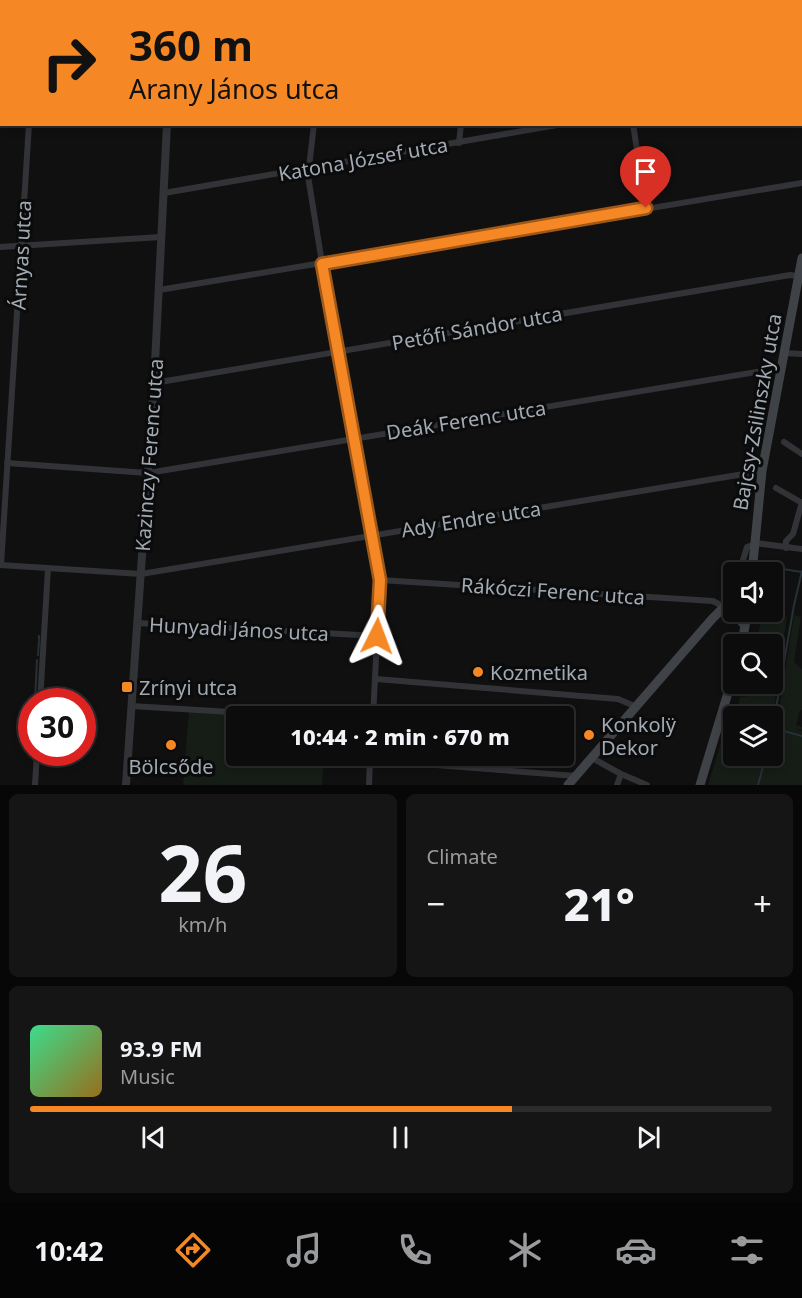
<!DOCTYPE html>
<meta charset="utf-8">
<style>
body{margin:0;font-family:"Noto Sans",sans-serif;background:#151516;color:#f1f3f6;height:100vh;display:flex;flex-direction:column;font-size:22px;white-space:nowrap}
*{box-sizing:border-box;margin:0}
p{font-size:20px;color:#9a9b9d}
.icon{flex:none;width:33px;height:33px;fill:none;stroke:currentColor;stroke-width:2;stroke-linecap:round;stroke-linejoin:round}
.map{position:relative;height:785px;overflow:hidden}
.side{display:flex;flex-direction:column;gap:9px;padding:9px;background:#070707;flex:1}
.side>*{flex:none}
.banner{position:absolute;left:0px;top:0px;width:802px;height:126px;box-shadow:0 3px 9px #0003,0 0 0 2px #2c2c2e;background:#f58824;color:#111;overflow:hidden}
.buttons{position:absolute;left:723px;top:562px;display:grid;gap:12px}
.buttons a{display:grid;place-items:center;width:60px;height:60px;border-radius:6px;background:#0c0c0d;box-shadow:0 3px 9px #0003,0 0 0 2px #2c2c2e;font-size:30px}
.speed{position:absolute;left:18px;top:688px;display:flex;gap:12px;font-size:30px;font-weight:700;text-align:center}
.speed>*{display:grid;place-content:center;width:78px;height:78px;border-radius:50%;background:#0c0c0d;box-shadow:0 3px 9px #0003,0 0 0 2px #2c2c2e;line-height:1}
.speed .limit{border:9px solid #d22;background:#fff;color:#111}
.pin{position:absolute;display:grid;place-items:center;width:51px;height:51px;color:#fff;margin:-62px -26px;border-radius:50% 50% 50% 0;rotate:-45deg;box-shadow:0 0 6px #0007}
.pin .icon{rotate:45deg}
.me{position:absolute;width:66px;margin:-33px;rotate:3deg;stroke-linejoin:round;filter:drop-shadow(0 0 4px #0008)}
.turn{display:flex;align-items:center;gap:21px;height:126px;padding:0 30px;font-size:27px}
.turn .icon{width:78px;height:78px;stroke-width:2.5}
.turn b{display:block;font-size:42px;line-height:51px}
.big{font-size:45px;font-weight:800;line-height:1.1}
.side .card{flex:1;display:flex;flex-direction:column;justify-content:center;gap:9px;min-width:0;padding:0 21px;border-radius:9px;background:#151516}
.side .dial{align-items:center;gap:0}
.dial b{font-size:78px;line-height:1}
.song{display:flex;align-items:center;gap:18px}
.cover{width:72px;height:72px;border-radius:9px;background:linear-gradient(135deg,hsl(150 70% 55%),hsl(40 70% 35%))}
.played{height:6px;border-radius:3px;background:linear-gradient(90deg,#f58824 65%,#2c2c2e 65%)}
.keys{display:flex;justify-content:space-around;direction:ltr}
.heat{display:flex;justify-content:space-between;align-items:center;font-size:33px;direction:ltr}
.side .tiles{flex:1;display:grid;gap:9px;grid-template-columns:1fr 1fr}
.card:last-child{grid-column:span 2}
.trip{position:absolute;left:226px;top:706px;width:348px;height:60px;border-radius:6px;background:#0c0c0d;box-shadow:0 3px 9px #0003,0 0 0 2px #2c2c2e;font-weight:800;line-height:60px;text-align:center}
.dock{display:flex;height:96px;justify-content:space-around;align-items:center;background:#050505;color:#9a9b9d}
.dock .icon{width:42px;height:42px}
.dock .active{color:#f58824}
.dock b{font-size:27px;color:#f1f3f6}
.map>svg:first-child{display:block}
</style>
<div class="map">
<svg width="802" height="785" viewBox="0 0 802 785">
<rect width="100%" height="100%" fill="#101011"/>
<g fill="#161c16">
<polygon points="763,612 787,617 776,690 746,693 748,684 772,684 772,645 756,645"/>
<polygon points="794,615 801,617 794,662 802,669 802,710 800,710 796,725 802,727 802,730 795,729 802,731 802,785 708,785 722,739 733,744 734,756 771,758 772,756 781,724 777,722"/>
<polygon points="776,693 773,721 772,717 735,717 740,697"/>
<polygon points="189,711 284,717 237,717 237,756 317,756 317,759 324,760 322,785 183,785"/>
</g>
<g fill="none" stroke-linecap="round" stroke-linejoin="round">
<g stroke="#263135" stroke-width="2">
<polyline points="776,568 802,572"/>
<polyline points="39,639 39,636"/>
<polyline points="38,655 39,641"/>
<polyline points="35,702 37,660"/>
<polyline points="231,715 261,717"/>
<polyline points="773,728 802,736"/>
<polyline points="772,731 794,605 802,571"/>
<polyline points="758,785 766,756"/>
</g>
<g stroke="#313336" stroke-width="6">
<polyline points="322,2 323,0"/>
<polyline points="468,2 469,0"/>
<polyline points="617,2 617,0"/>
<polyline points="754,2 754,0"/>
<polyline points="0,66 2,66"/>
<polyline points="801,86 802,86"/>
<polyline points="314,124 308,176 322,263 380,580 373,717"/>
<polyline points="633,124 646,208"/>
<polyline points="459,143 461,124"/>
<polyline points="164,193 563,124"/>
<polyline points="0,247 161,237"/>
<polyline points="159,290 802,183"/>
<polyline points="784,353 802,354"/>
<polyline points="154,383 790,275 799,276"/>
<polyline points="784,442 802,454"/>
<polyline points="7,463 148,473 781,368"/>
<polyline points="776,488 802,503"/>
<polyline points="755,543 802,549"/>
<polyline points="786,548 786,541 793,534 802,502"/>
<polyline points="0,565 141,574 762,471"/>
<polyline points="1,565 29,124"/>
<polyline points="739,573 747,547 755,544"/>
<polyline points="380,580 713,601 724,607"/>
<polyline points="728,604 734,585"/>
<polyline points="137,623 377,636"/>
<polyline points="376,679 618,699 637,707"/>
<polyline points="40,702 48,568"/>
<polyline points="131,706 314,717"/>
<polyline points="320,756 576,776"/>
<polyline points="592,758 621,774 647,785"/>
<polyline points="35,785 37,753"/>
<polyline points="369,785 370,759"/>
<polyline points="617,785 621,774"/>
</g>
<g stroke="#313336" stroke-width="8">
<polyline points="174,2 174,0"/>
<polyline points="126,785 154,383 167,124"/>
</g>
<g stroke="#3f4246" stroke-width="9">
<polyline points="752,573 762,471 802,258"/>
<polyline points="734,612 745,626"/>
<polyline points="742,645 747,612"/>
<polyline points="568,785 712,619 724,607 734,602"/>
<polyline points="700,785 734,673"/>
</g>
</g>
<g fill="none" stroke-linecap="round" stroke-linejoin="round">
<g stroke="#9f5817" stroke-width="15">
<polyline id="route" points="377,636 380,580 322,264 646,208"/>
</g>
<use href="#route" stroke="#f58824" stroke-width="10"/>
</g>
<g fill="#f58824" stroke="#0b0b0c" stroke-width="2">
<circle cx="478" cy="672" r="6"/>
<rect x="121" y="681" width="12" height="12" rx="3"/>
<circle cx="589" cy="735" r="6"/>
<circle cx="171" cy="745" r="6"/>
</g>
<g text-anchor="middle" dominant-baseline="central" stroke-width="6" stroke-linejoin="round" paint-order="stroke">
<g font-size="20" fill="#a1aab3" stroke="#0b0b0c">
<text transform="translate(363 159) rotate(-10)">Katona József utca</text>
<text transform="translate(21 255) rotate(-87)">Árnyas utca</text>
<text transform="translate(477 328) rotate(-10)">Petőfi Sándor utca</text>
<text transform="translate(757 412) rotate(-80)">Bajcsy-Zsilinszky utca</text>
<text transform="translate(466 420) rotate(-9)">Deák Ferenc utca</text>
<text transform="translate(149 455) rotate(-86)">Kazinczy Ferenc utca</text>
<text transform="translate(471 519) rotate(-9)">Ady Endre utca</text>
<text transform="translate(553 591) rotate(4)">Rákóczi Ferenc utca</text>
<text transform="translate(239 629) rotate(3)">Hunyadi János utca</text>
</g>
<g font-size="20" fill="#a1aab3" stroke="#0b0b0c" text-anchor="start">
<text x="490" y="672">Kozmetika</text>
<text x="139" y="687">Zrínyi utca</text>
<text x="601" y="724">Konkolÿ<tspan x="601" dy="23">Dekor</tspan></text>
<text x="171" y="766" text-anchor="middle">Bölcsőde</text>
</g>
</g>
</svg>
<div class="buttons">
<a><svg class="icon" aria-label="sound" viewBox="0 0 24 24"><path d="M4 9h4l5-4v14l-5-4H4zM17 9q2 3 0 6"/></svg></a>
<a><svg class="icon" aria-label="search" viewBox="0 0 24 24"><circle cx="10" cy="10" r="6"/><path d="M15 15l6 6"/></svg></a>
<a><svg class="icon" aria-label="layers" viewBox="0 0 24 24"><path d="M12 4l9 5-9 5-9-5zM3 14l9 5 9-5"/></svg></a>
</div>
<div class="speed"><div class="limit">30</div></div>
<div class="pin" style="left:646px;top:208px;background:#d93025"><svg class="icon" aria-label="arrive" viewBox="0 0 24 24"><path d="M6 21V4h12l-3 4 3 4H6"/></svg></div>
<svg class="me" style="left:377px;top:636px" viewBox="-20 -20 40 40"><path d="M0-17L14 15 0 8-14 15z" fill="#f58824" stroke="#fff" stroke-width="4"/></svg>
<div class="trip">10:44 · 2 min · 670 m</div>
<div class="banner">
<div class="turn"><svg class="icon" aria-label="right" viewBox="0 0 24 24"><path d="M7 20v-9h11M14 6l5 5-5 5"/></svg><div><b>360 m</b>Arany János utca</div></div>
</div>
</div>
<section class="side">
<div class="tiles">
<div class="card dial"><b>26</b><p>km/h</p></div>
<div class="card"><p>Climate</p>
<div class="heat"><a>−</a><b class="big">21°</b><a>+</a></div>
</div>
<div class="card">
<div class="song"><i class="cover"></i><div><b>93.9 FM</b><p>Music</p></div></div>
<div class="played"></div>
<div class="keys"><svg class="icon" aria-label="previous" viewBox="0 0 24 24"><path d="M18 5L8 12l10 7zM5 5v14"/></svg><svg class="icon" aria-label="pause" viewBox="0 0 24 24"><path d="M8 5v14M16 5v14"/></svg><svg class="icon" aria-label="next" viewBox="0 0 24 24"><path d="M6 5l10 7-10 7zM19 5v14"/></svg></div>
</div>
</div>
</section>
<nav class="dock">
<b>10:42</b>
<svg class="icon active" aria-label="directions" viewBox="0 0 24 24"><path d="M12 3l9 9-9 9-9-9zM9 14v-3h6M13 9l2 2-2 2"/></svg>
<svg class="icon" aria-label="music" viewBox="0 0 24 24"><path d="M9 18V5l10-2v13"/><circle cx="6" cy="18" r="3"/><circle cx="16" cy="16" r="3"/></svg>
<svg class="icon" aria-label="phone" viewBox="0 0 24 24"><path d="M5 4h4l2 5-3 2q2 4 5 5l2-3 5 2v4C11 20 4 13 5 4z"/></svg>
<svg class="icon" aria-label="climate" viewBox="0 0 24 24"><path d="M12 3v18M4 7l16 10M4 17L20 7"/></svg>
<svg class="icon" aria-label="car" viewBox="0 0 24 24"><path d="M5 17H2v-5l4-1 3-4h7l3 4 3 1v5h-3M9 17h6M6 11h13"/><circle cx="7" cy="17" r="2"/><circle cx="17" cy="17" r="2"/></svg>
<svg class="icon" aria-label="filters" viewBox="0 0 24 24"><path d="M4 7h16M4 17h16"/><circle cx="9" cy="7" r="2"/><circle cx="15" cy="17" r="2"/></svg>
</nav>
